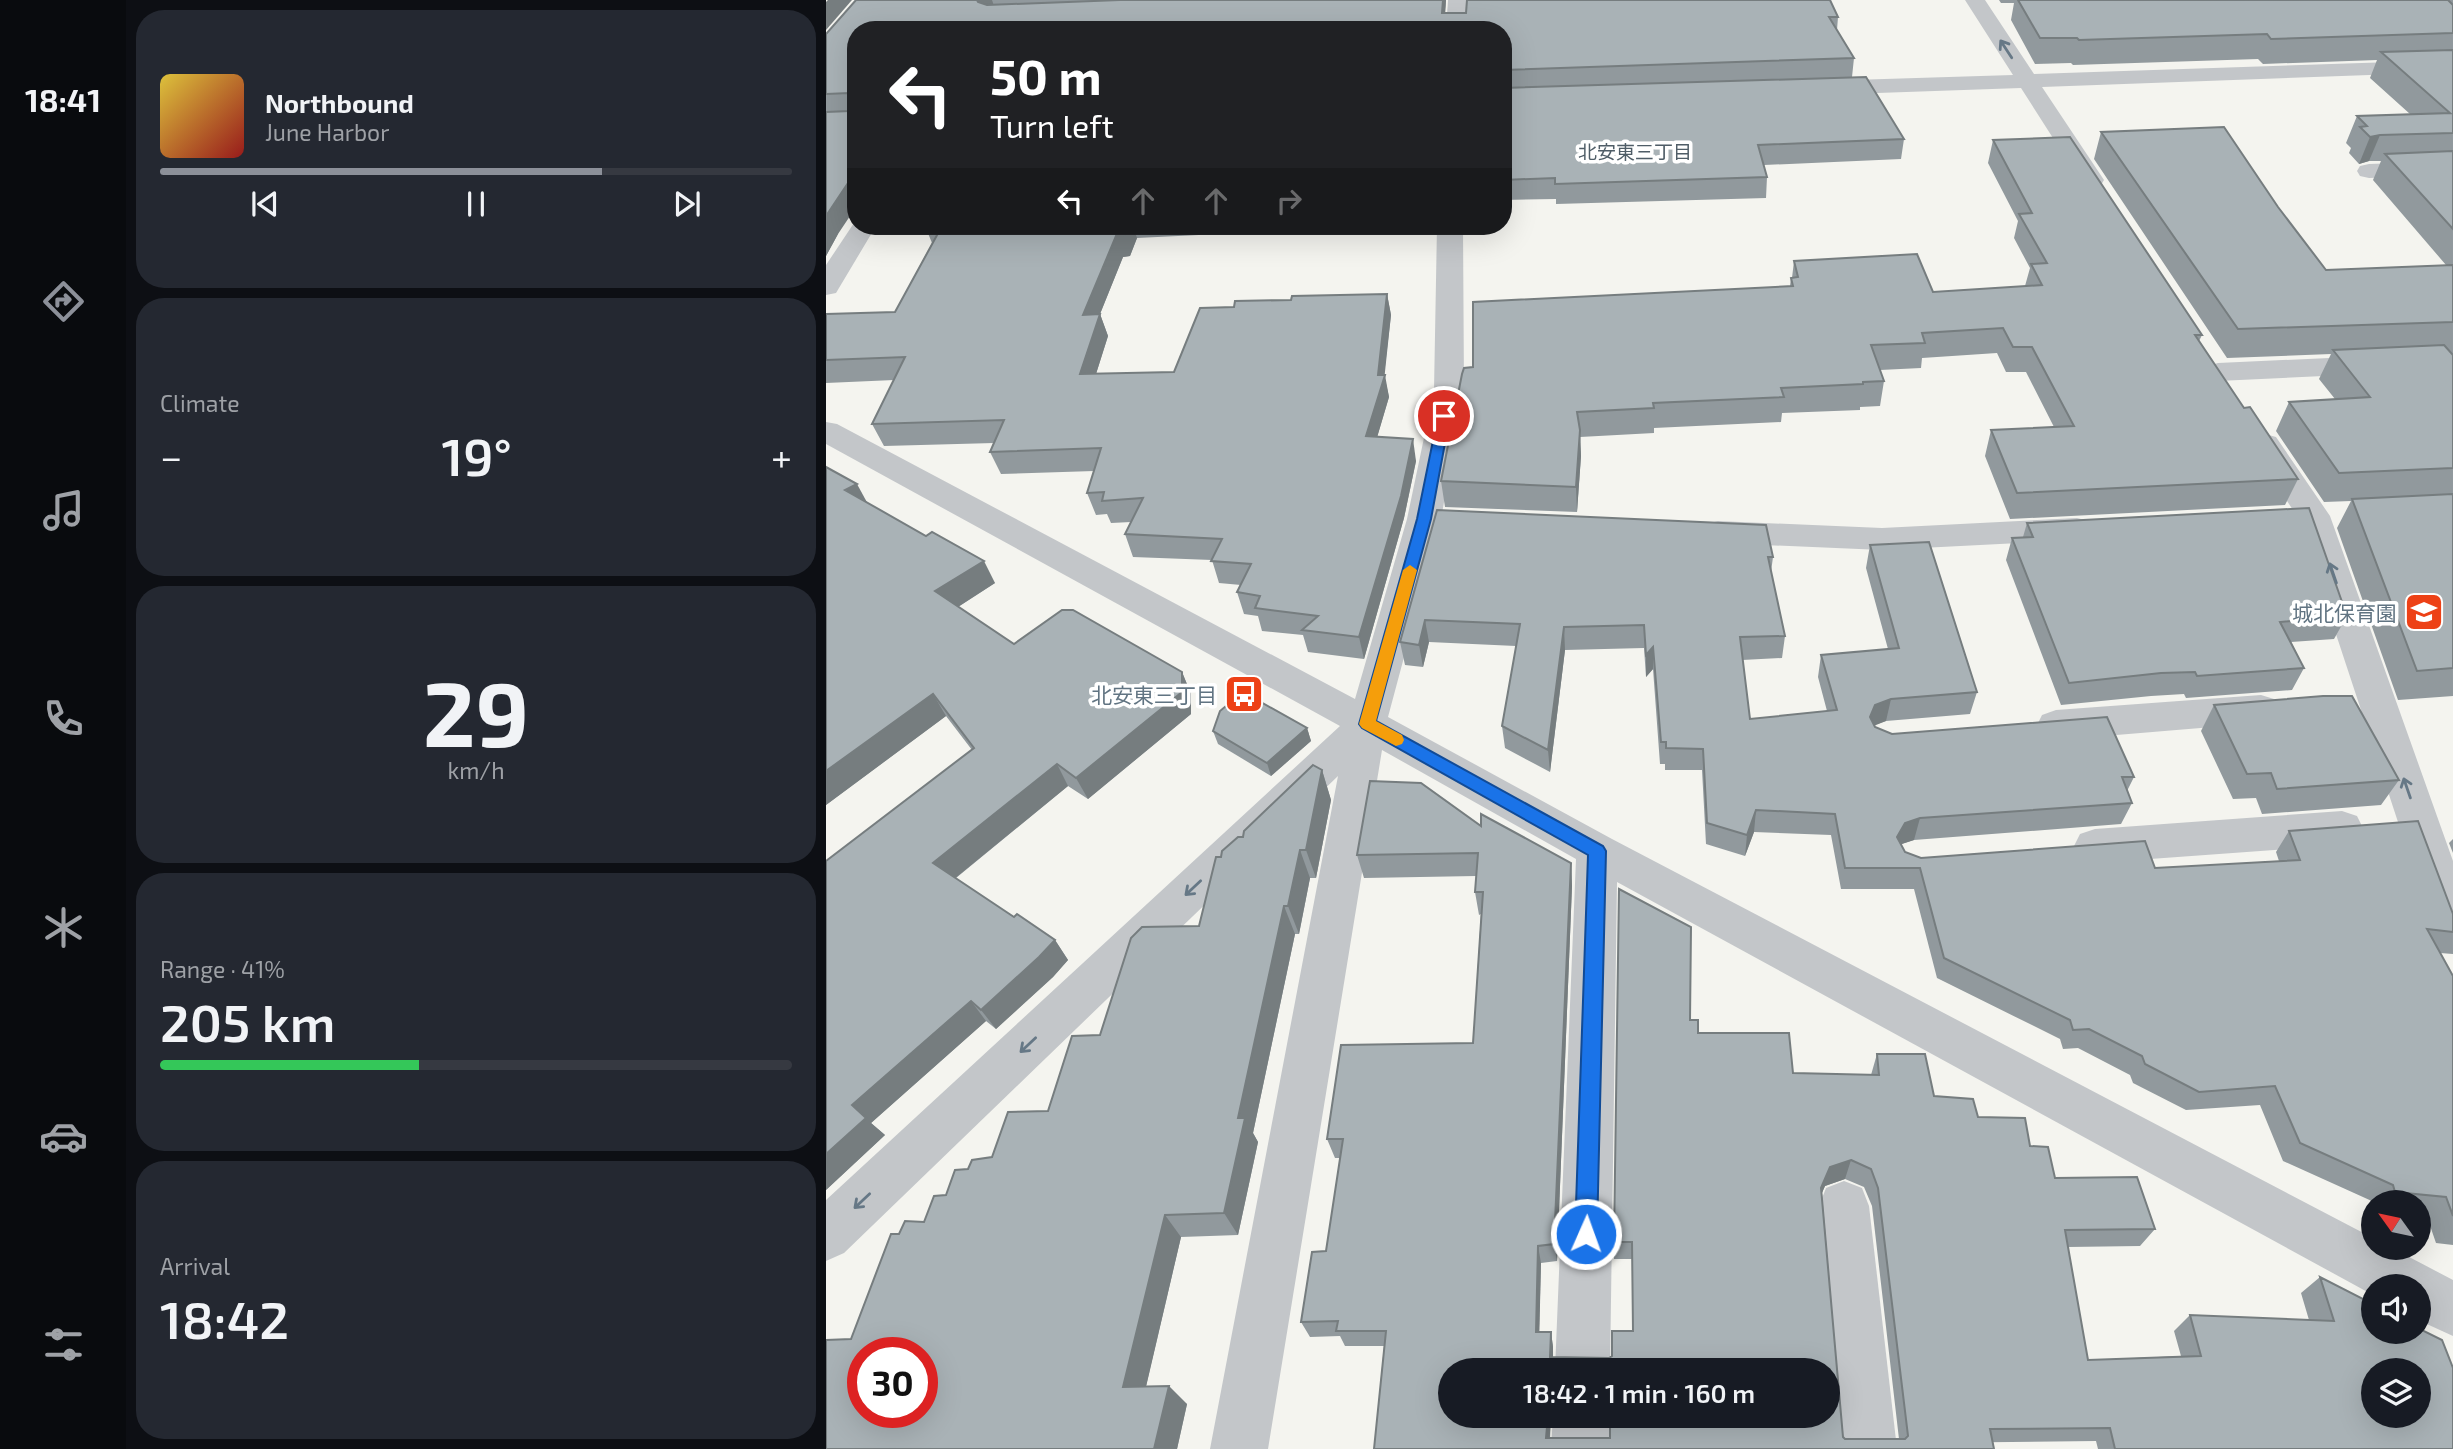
<!DOCTYPE html>
<meta charset="utf-8">
<style>
body{margin:0;font-family:"Exo 2","Noto Sans JP",sans-serif;background:#242831;color:#f1f3f6;height:100vh;display:flex;flex-direction:column;font-size:26px;white-space:nowrap}
*{box-sizing:border-box;margin:0}
p{font-size:23px;color:#9ea1a6}
.icon{flex:none;width:38px;height:38px;fill:none;stroke:currentColor;stroke-width:2;stroke-linecap:round;stroke-linejoin:round}
.map{position:relative;flex:1;overflow:hidden}
.details{display:flex;flex-direction:column;gap:10px;padding:10px;background:#0d0f14;width:700px}
.details>*{flex:none}
.banner{position:absolute;left:21px;top:21px;width:665px;height:214px;border-radius:28px;box-shadow:0 7px 28px #0002;background:#202124;color:#fff;overflow:hidden}
.needle{width:46px;rotate:303deg}
.fabs{position:absolute;left:1535px;top:1190px;display:grid;gap:14px}
.fabs a{display:grid;place-items:center;width:70px;height:70px;border-radius:50%;background:#171b24;box-shadow:0 7px 28px #0002;font-size:35px}
.speed{position:absolute;left:21px;top:1337px;display:flex;gap:14px;font-size:35px;font-weight:700;text-align:center}
.speed>*{display:grid;place-content:center;width:91px;height:91px;border-radius:50%;background:#171b24;box-shadow:0 7px 28px #0002;line-height:1}
.speed .limit{border:10px solid #d22;background:#fff;color:#111}
.pin{position:absolute;display:grid;place-items:center;width:60px;height:60px;color:#fff;margin:-30px;border:4px solid #fff;border-radius:50%;box-shadow:0 2px 7px #0007}
.me{position:absolute;width:77px;margin:-38px;rotate:2deg;stroke-linejoin:round;filter:drop-shadow(0 0 5px #0008)}
.turn{display:flex;align-items:center;gap:24px;height:147px;padding:0 28px;font-size:32px}
.turn .icon{width:91px;height:91px;stroke-width:2.5}
.turn b{display:block;font-size:49px;line-height:60px}
.lanes{display:flex;align-items:center;height:66px;padding:0 28px;background:#0003;justify-content:center;gap:35px;direction:ltr}
.lanes .off{opacity:.35}
.big{font-size:52px;font-weight:600;line-height:1.1}
.details .tile{flex:1;display:flex;flex-direction:column;justify-content:center;gap:10px;min-width:0;padding:0 24px;border-radius:28px;background:#242831}
.details .dial{align-items:center;gap:0}
.dial b{font-size:91px;line-height:1}
.song{display:flex;align-items:center;gap:21px}
.cover{width:84px;height:84px;border-radius:10px;background:linear-gradient(135deg,hsl(50 70% 55%),hsl(0 70% 35%))}
.played{height:7px;border-radius:4px;background:linear-gradient(90deg,#8c9099 70%,#363941 70%)}
.keys{display:flex;justify-content:space-around;direction:ltr}
.heat{display:flex;justify-content:space-between;align-items:center;font-size:38px;direction:ltr}
.charge{height:10px;border-radius:5px;background:linear-gradient(90deg,#34c759 41%,#363941 0)}
.trip{position:absolute;left:612px;top:1358px;width:402px;height:70px;border-radius:35px;background:#171b24;box-shadow:0 7px 28px #0002;font-weight:600;line-height:70px;text-align:center}
main{display:flex;flex:1;min-height:0}
.tabs{display:flex;flex-direction:column;width:126px;justify-content:space-around;align-items:center;background:#090b0e;color:#9ea1a6}
.tabs .icon{width:49px;height:49px}
.tabs .active{color:#8c9099}
.tabs b{font-size:32px;color:#f1f3f6}
.map>svg:first-child{display:block}
</style>
<main>
<nav class="tabs">
<b>18:41</b>
<svg class="icon active" aria-label="directions" viewBox="0 0 24 24"><path d="M12 3l9 9-9 9-9-9zM9 14v-3h6M13 9l2 2-2 2"/></svg>
<svg class="icon" aria-label="music" viewBox="0 0 24 24"><path d="M9 18V5l10-2v13"/><circle cx="6" cy="18" r="3"/><circle cx="16" cy="16" r="3"/></svg>
<svg class="icon" aria-label="phone" viewBox="0 0 24 24"><path d="M5 4h4l2 5-3 2q2 4 5 5l2-3 5 2v4C11 20 4 13 5 4z"/></svg>
<svg class="icon" aria-label="climate" viewBox="0 0 24 24"><path d="M12 3v18M4 7l16 10M4 17L20 7"/></svg>
<svg class="icon" aria-label="car" viewBox="0 0 24 24"><path d="M5 17H2v-5l4-1 3-4h7l3 4 3 1v5h-3M9 17h6M6 11h13"/><circle cx="7" cy="17" r="2"/><circle cx="17" cy="17" r="2"/></svg>
<svg class="icon" aria-label="filters" viewBox="0 0 24 24"><path d="M4 7h16M4 17h16"/><circle cx="9" cy="7" r="2"/><circle cx="15" cy="17" r="2"/></svg>
</nav>
<section class="details">
<div class="tile">
<div class="song"><i class="cover"></i><div><b>Northbound</b><p>June Harbor</p></div></div>
<div class="played"></div>
<div class="keys"><svg class="icon" aria-label="previous" viewBox="0 0 24 24"><path d="M18 5L8 12l10 7zM5 5v14"/></svg><svg class="icon" aria-label="pause" viewBox="0 0 24 24"><path d="M8 5v14M16 5v14"/></svg><svg class="icon" aria-label="next" viewBox="0 0 24 24"><path d="M6 5l10 7-10 7zM19 5v14"/></svg></div>
</div>
<div class="tile"><p>Climate</p>
<div class="heat"><a>−</a><b class="big">19°</b><a>+</a></div>
</div>
<div class="tile dial"><b>29</b><p>km/h</p></div>
<div class="tile"><p>Range · 41%</p><b class="big">205 km</b><div class="charge"></div></div>
<div class="tile"><p>Arrival</p><b class="big">18:42</b></div>
</section>
<div class="map">
<svg width="1627" height="1449" viewBox="0 0 1627 1449">
<rect width="100%" height="100%" fill="#f4f4ef"/>
<g fill="none" stroke-linecap="round" stroke-linejoin="round">
<g fill="#c3c6c9" fill-rule="evenodd">
<polygon points="622,0 642,0 640,30 620,30"/>
<polygon points="1139,0 1159,0 1208,74 1627,60 1627,72 1216,87 1278,180 1275,185 1266,187 1257,185 1195,88 994,95 986,93 983,88 986,83 994,81 1187,75"/>
<polygon points="1627,161 1627,175 1543,178 1534,176 1531,171 1534,166 1543,164"/>
<polygon points="30,220 30,226 50,226 10,293 0,295 0,265"/>
<polygon points="611,226 637,226 638,390 615,519 562,717 786,839 1547,1238 1547,1248 1566,1248 1627,1280 1627,1336 1592,1320 1592,1286 1547,1286 1547,1295 791,882 784,1370 729,1370 750,859 556,750 442,1449 384,1449 512,776 18,1253 0,1261 0,1200 514,726 0,444 0,422 11,424 529,699 581,519 608,390"/>
<polygon points="1612,353 1622,356 1627,361 1627,389 1617,386 1604,371 1392,381 1382,378 1377,372 1382,366 1392,363"/>
<polygon points="1439,434 1450,437 1504,516 1627,861 1627,941 1612,935 1605,922 1471,516 1423,444 1428,437"/>
<polygon points="1251,518 1263,521 1268,529 1263,537 1251,540 1056,550 892,543 880,540 875,532 880,524 892,521 1056,528"/>
<polygon points="1435,695 1448,699 1454,709 1448,719 1435,723 1230,740 1216,735 1211,725 1216,715 1230,710"/>
<polygon points="1516,811 1531,816 1537,828 1531,840 1516,845 1269,863 1254,858 1248,846 1254,834 1269,829"/>
<polygon points="1018,1181 1036,1188 1043,1206 1071,1449 1013,1449 993,1206 1000,1188"/>
<polygon points="727,1416 783,1416 783,1449 725,1449"/>
</g>
</g>
<g fill="#91999d" fill-rule="evenodd">
<polygon points="30,0 620,0 619,13 1012,17 1011,30 1028,58 1026,77 1078,139 1075,159 938,165 941,177 940,198 730,204 730,199 677,200 677,30 30,30 12,234 0,256 0,34"/>
<polygon points="1173,0 1627,0 1627,696 1572,700 1511,528 1525,501 1498,502 1450,431 1463,402 1509,399 1493,379 1505,354 1401,358 1268,159 1275,132 1452,207 1500,270 1620,265 1547,180 1555,161 1543,161 1533,164 1523,153 1525,148 1520,143 1531,116 1584,114 1544,78 1551,60 1437,64 1432,59 1247,65 1245,63 1209,64 1185,20 1188,3 1175,3"/>
<polygon points="1167,140 1376,335 1373,341 1418,408 1472,479 1459,505 1184,519 1159,456 1165,430 1228,427 1200,372 1180,372 1171,353 1096,358 1095,368 1054,370 1058,381 1054,406 1034,407 1034,410 956,413 955,422 828,428 828,433 754,437 755,456 751,512 619,507 615,481 647,367 964,286 965,278 966,278 968,261 1107,292 1199,286 1204,268 1188,238 1192,221 1162,163"/>
<polygon points="99,226 579,226 435,228 434,232 311,238 304,256 297,257 274,314 282,336 270,374 348,372 408,307 465,300 561,294 565,315 558,375 563,397 551,437 590,461 578,518 538,659 482,652 477,635 436,631 432,616 418,614 411,592 415,585 393,583 386,560 307,557 299,534 305,522 285,523 281,514 270,515 261,493 268,471 175,474 164,452 168,443 58,446 46,424 68,380 0,383 0,314 69,312 106,243"/>
<polygon points="0,467 42,503 169,583 132,607 188,644 356,672 365,694 365,714 262,799 242,786 130,878 188,917 229,940 242,960 227,977 170,1029 160,1021 45,1123 59,1135 0,1190 146,750 120,716 0,805"/>
<polygon points="611,510 947,557 945,572 959,636 956,658 916,660 924,719 1001,711 992,677 995,655 1062,649 1040,568 1044,545 1151,692 1144,714 1060,721 1048,725 1049,727 1066,734 1308,777 1301,791 1306,803 1295,824 1088,840 1075,844 1079,852 1095,858 1329,868 1453,861 1450,852 1463,831 1627,914 1627,954 1614,953 1627,976 1627,1245 1610,1243 1600,1214 1592,1213 1592,1202 1548,1202 1457,1161 1434,1105 1360,1110 1307,1083 1304,1075 1252,1048 1237,1049 1234,1039 1111,978 1088,889 1015,889 1005,835 928,832 919,856 880,844 876,770 839,770 839,764 834,764 827,669 820,677 818,648 739,650 724,772 679,748 676,726 690,646 603,642 597,667 579,665 574,642"/>
<polygon points="1201,523 1521,616 1508,639 1465,642 1478,668 1466,690 1360,698 1358,694 1325,696 1235,705 1180,560 1186,538 1197,537"/>
<polygon points="1388,705 1573,780 1555,805 1436,814 1430,798 1407,799 1375,731"/>
<polygon points="481,728 485,741 445,776 392,744 387,731"/>
<polygon points="496,770 505,800 490,878 484,878 473,934 469,934 427,1133 432,1142 412,1235 355,1237 320,1386 361,1404 351,1449 0,1449 25,1339 73,1234 98,1222 142,1169 166,1157 222,1111 274,1035 373,926 395,857"/>
<path d="M655,826L745,863L746,886L731,1261L715,1263L713,1332H725L727,1347V1357L783,1358L807,1331L806,1259H788V1242L864,1020L872,1033L967,1073L1045,1075L1051,1054L1108,1096L1152,1117L1204,1146L1229,1178L1329,1229L1314,1246L1242,1247L1262,1360L1355,1356L1348,1331L1364,1315L1483,1320L1475,1293L1494,1277L1627,1449H1272L1270,1441L548,1449L558,1346H519L514,1336L484,1337L475,1322L500,1251L514,1158H509L501,1139L647,1043L655,914L653,915L649,892L650,876L538,878L531,855ZM1019,1179L1038,1187L1046,1206L1073,1439H1019L1017,1437L996,1193L999,1186ZM625,1370L1003,1416L784,1438H724L725,1416H625Z"/>
<polygon points="1627,839 1627,853 1623,843"/>
</g>
<g fill="#767d7f">
<polygon points="2,0 26,0 0,30 0,2"/>
<polygon points="150,0 166,0 168,6 160,8"/>
<polygon points="617,0 620,0 618,30 616,13"/>
<polygon points="1554,135 1543,161 1533,164 1544,137"/>
<polygon points="30,171 30,207 12,234 0,256 0,216"/>
<polygon points="301,226 307,226 311,238 304,256 297,257 274,314 282,336 263,396 254,374 257,315 290,236"/>
<polygon points="561,294 565,315 558,381 559,375 563,397 545,458 540,436 552,375"/>
<polygon points="754,430 755,456 751,512 750,487"/>
<polygon points="587,439 590,461 578,518 538,659 533,637"/>
<polygon points="31,484 43,506 19,490"/>
<polygon points="158,561 169,583 121,614 109,591"/>
<polygon points="599,620 603,642 597,667 593,645"/>
<polygon points="738,627 739,650 724,772 722,750"/>
<polygon points="827,647 827,669 820,677 820,655"/>
<polygon points="356,672 365,694 365,714 262,799 250,778"/>
<polygon points="107,694 120,716 0,805 0,771"/>
<polygon points="1065,699 1060,721 1045,727 1044,717 1049,705"/>
<polygon points="481,728 485,741 445,776 441,763"/>
<polygon points="231,764 242,786 122,884 107,863"/>
<polygon points="496,770 505,800 490,878 480,850"/>
<polygon points="930,810 928,832 919,856 921,835"/>
<polygon points="1094,818 1088,840 1073,845 1071,837 1079,823"/>
<polygon points="474,850 484,878 473,934 462,906"/>
<polygon points="745,863 746,886 731,1261 728,1244"/>
<polygon points="458,906 469,934 427,1133 432,1142 412,1235 398,1213 412,1118"/>
<polygon points="229,940 242,960 227,977 170,1029 155,1010"/>
<polygon points="145,1001 160,1021 45,1123 59,1135 0,1190 0,1154 26,1105"/>
<polygon points="1025,1160 1019,1179 999,1186 990,1206 995,1188 1004,1167"/>
<polygon points="339,1215 355,1237 316,1404 297,1387"/>
<polygon points="712,1246 715,1263 713,1347 710,1332"/>
<polygon points="725,1332 727,1347 727,1370 724,1357"/>
<polygon points="343,1386 361,1404 351,1449 328,1449"/>
<polygon points="722,1416 725,1416 723,1449 720,1438"/>
</g>
<g fill="#a9b2b6" stroke="#767d7f" stroke-width="2" fill-rule="evenodd">
<polygon points="30,0 151,0 152,2 161,5 294,0 617,0 616,13 640,13 641,0 1004,0 1012,17 1003,17 1028,58 677,70 677,30 30,30 30,171 0,216 0,112 23,111 23,93 0,94 0,34"/>
<polygon points="1192,0 1622,0 1627,5 1627,33 1445,39 1441,34 1253,40 1251,38 1214,38"/>
<polygon points="1627,50 1627,133 1554,135 1544,137 1534,127 1541,126 1531,116 1624,113 1555,52"/>
<polygon points="1040,77 1078,139 932,145 941,177 729,184 729,178 677,180 677,158 680,140 677,140 677,88"/>
<polygon points="1398,127 1452,207 1500,270 1627,265 1627,322 1412,329 1275,132"/>
<polygon points="1244,137 1376,335 1369,335 1418,408 1424,407 1472,479 1191,493 1165,430 1248,426 1206,347 1187,347 1177,328 1096,333 1099,343 1045,345 1058,381 1037,382 1037,384 955,388 958,397 827,403 828,408 751,412 754,430 750,487 615,481 636,374 638,368 647,367 647,302 967,286 965,278 972,277 968,261 1091,254 1107,292 1216,285 1205,264 1221,263 1193,214 1206,213 1167,140"/>
<polygon points="1627,151 1627,229 1559,154"/>
<polygon points="116,226 301,226 298,235 290,236 257,315 274,314 254,374 348,372 374,308 408,307 409,301 465,300 466,296 561,294 552,375 559,375 540,436 587,439 575,496 533,637 476,630 492,616 429,608 434,596 411,592 425,564 385,561 396,539 299,534 317,498 276,501 278,492 261,493 275,448 164,452 178,420 46,424 79,357 0,360 0,314 69,312"/>
<polygon points="1618,345 1627,355 1627,468 1513,473 1463,402 1544,397 1507,350"/>
<polygon points="0,467 31,484 19,490 100,536 106,532 158,561 109,591 188,644 236,610 247,610 356,672 356,692 250,778 231,764 107,863 188,917 191,914 229,940 213,957 155,1010 145,1001 26,1105 40,1118 0,1154 0,861 148,748 107,694 0,771"/>
<polygon points="1627,494 1627,668 1591,671 1526,499"/>
<polygon points="1483,508 1521,616 1454,622 1478,668 1371,676 1369,672 1335,673 1243,683 1186,538 1207,537 1201,523"/>
<polygon points="611,510 940,525 947,557 942,557 959,636 914,637 924,719 1011,710 995,655 1073,648 1044,545 1103,542 1151,692 1065,699 1049,705 1044,717 1049,727 1066,734 1281,717 1308,777 1296,777 1306,803 1094,818 1079,823 1071,837 1079,852 1095,858 1319,841 1329,868 1474,860 1463,831 1592,821 1627,914 1627,932 1601,929 1627,976 1627,1216 1620,1197 1569,1192 1567,1185 1474,1143 1449,1086 1373,1092 1319,1064 1316,1056 1263,1029 1247,1030 1244,1020 1118,958 1094,868 1019,868 1009,814 930,810 921,835 881,823 877,749 840,748 840,742 835,742 827,647 820,655 818,625 738,627 722,750 676,726 694,624 599,620 593,645 574,642"/>
<polygon points="412,696 424,696 481,728 441,763 387,731 394,711"/>
<polygon points="1497,696 1526,696 1573,780 1451,789 1445,773 1421,774 1388,705"/>
<path d="M487,765L496,770L480,850H474L462,906H458L412,1118H419L398,1213L339,1215L297,1387L343,1386L328,1449H0V1340L25,1339L65,1234H73L79,1221L98,1222L108,1196L120,1195L129,1170L142,1169L146,1160L166,1157L182,1112L222,1111L246,1036L274,1035L305,938L316,927L373,926L390,857H395L396,851L412,837H417L418,831ZM37,1353H96V1412H37Z"/>
<path d="M544,781L595,783L655,826V814L745,863L728,1244L712,1246L710,1332H725L724,1357L783,1358L786,1356V1331H807L806,1242H788L793,889L865,927L864,1020H872V1033H963L967,1073L1053,1075L1051,1054H1099L1108,1096L1147,1099L1152,1117L1199,1118L1204,1146L1222,1147L1229,1178L1311,1177L1329,1229L1239,1230L1262,1360L1375,1356L1364,1315L1508,1321L1494,1277L1547,1304V1332H1592V1328L1616,1340L1627,1368V1449H1289L1284,1428L1164,1429L1168,1449H548L560,1331H510L512,1321L475,1322L486,1252L500,1251L517,1139H501L515,1045L647,1043L657,892H649L652,853L531,855ZM1025,1160L1045,1169L1052,1188L1082,1436L1079,1439H1019L1017,1437L995,1188L1004,1167ZM625,1370H1003V1416H784V1438H720L722,1416H625ZM1547,1370H1592V1416H1547Z"/>
</g>
<defs><path id="oneway-shaft" d="M-6 0H5M1.5-3L5.5 0L1.5 3" fill="none" stroke-width="1.6" stroke-linecap="round" stroke-linejoin="round" transform="scale(1.75)"/></defs>
<g stroke="#667886">
<use href="#oneway-shaft" transform="translate(1180 49) rotate(-123)"/>
<use href="#oneway-shaft" transform="translate(1507 573) rotate(-109)"/>
<use href="#oneway-shaft" transform="translate(1581 788) rotate(-109)"/>
<use href="#oneway-shaft" transform="translate(367 888) rotate(137)"/>
<use href="#oneway-shaft" transform="translate(202 1045) rotate(137)"/>
<use href="#oneway-shaft" transform="translate(36 1201) rotate(137)"/>
</g>
<polygon fill="#1a73e8" stroke="#114b97" stroke-width="2" points="618,412 624,416 605,519 550,721 777,846 780,851 771,1234 768,1241 760,1244 752,1241 749,1234 762,855 536,728 533,724 591,519 612,416"/>
<polygon fill="#f59e0b" points="584,565 591,570 550,721 576,735 578,740 576,744 570,746 536,728 533,724 577,570"/>
<defs>
<g id="school-square" transform="scale(2.0125)"><rect x="-9" y="-9" width="18" height="18" rx="4" fill="#ed4116" stroke="#fff"/><path d="M0-5L7-2L0 1L-7-2ZM-4 1L0 2.5L4 1V4Q0 6-4 4Z" fill="#fff"/></g>
<g id="bus-square" transform="scale(2.0125)"><rect x="-9" y="-9" width="18" height="18" rx="4" fill="#ed4116" stroke="#fff"/><path d="M-5-6H5V4H4V6H2V4H-2V6H-4V4H-5ZM-3.5-4V0h7V-4ZM-3.5 1.2v1.5H-2V1.2ZM2 1.2v1.5H3.5V1.2Z" fill="#fff"/></g>
</defs>
<g fill-rule="evenodd">
<use href="#school-square" x="1598" y="612"/>
<use href="#bus-square" x="418" y="694"/>
</g>
<g text-anchor="middle" dominant-baseline="central" stroke-width="7" stroke-linejoin="round" paint-order="stroke">
<g font-size="19" fill="#4f5d67" stroke="#fff">
<text x="809" y="151">北安東三丁目</text>
</g>
<g font-size="21" fill="#617482" stroke="#fff" text-anchor="end">
<text x="1571" y="612">城北保育園</text>
<text x="391" y="694">北安東三丁目</text>
</g>
</g>
</svg>
<div class="fabs">
<a><svg class="needle" viewBox="-14 -14 28 28"><path d="M0-13l5 13h-10z" fill="#e53935"/><path d="M0 13l5-13h-10z" fill="#9ea1a6"/></svg></a>
<a><svg class="icon" aria-label="sound" viewBox="0 0 24 24"><path d="M4 9h4l5-4v14l-5-4H4zM17 9q2 3 0 6"/></svg></a>
<a><svg class="icon" aria-label="layers" viewBox="0 0 24 24"><path d="M12 4l9 5-9 5-9-5zM3 14l9 5 9-5"/></svg></a>
</div>
<div class="speed"><div class="limit">30</div></div>
<div class="pin" style="left:618px;top:416px;background:#d93025"><svg class="icon" aria-label="arrive" viewBox="0 0 24 24"><path d="M6 21V4h12l-3 4 3 4H6"/></svg></div>
<svg class="me" style="left:760px;top:1234px" viewBox="-20 -20 40 40"><circle r="17" fill="#1a73e8" stroke="#fff" stroke-width="3"/><path d="M0-11L8 9 0 5-8 9z" fill="#fff"/></svg>
<div class="trip">18:42 · 1 min · 160 m</div>
<div class="banner">
<div class="turn"><svg class="icon" aria-label="left" viewBox="0 0 24 24"><path d="M17 20v-9H6M10 6l-5 5 5 5"/></svg><div><b>50 m</b>Turn left</div></div>
<div class="lanes"><svg class="icon" aria-label="left" viewBox="0 0 24 24"><path d="M17 20v-9H6M10 6l-5 5 5 5"/></svg><svg class="icon off" aria-label="ahead" viewBox="0 0 24 24"><path d="M12 20V5M6 11l6-6 6 6"/></svg><svg class="icon off" aria-label="ahead" viewBox="0 0 24 24"><path d="M12 20V5M6 11l6-6 6 6"/></svg><svg class="icon off" aria-label="right" viewBox="0 0 24 24"><path d="M7 20v-9h11M14 6l5 5-5 5"/></svg></div>
</div>
</div>
</main>
